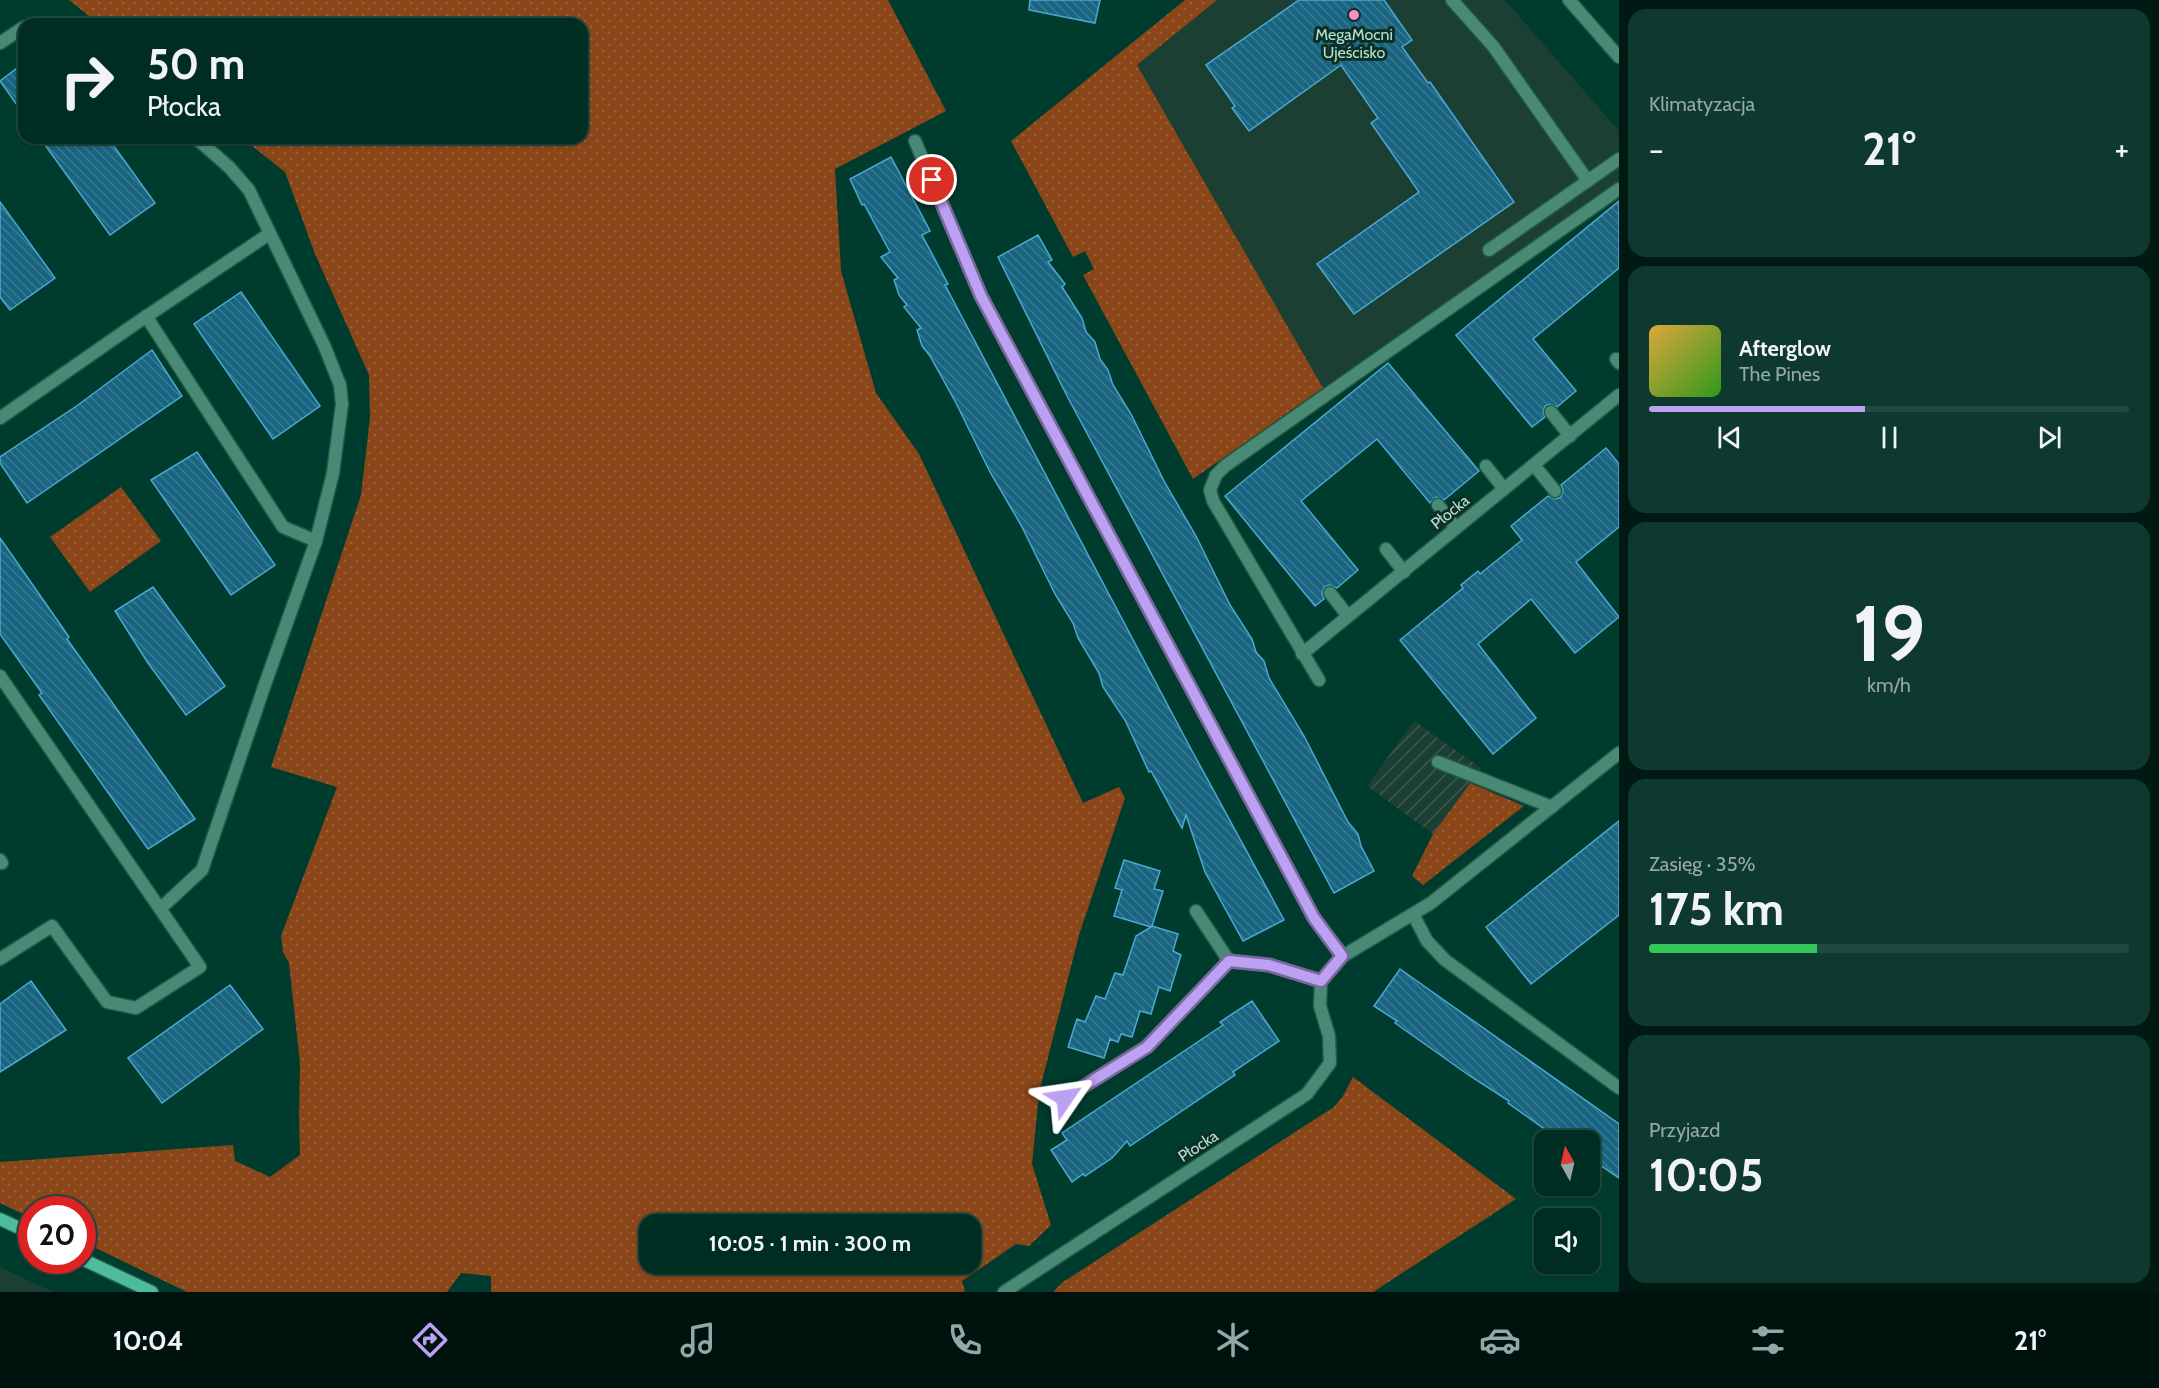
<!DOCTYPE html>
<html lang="pl">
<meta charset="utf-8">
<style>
body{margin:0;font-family:Cabin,sans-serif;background:#0e392f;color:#f1f3f6;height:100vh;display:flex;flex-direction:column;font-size:22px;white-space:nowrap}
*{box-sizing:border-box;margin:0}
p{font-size:20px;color:#95a8a5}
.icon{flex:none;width:33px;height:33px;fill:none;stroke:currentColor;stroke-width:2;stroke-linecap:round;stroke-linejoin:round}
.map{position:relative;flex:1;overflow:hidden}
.details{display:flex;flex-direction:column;gap:9px;padding:9px;background:#001913;width:540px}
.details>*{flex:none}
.top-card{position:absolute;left:18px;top:18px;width:570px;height:126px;border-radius:18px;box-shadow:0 2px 4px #0004,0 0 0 2px #224940;background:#002d22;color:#f1f3f6;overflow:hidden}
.needle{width:39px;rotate:352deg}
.buttons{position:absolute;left:1534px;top:1130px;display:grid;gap:12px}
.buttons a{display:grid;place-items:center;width:66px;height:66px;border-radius:12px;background:#002d22;box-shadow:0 2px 4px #0004,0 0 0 2px #224940;font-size:30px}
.speed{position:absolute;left:18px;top:1196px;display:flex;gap:12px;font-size:30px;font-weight:700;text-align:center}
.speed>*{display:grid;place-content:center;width:78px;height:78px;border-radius:50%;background:#002d22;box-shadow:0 2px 4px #0004,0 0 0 2px #224940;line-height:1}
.speed .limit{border:9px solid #d22;background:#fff;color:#111}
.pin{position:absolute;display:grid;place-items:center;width:51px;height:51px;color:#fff;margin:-26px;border:3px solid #fff;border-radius:50%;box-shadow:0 2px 6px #0007}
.me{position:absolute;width:66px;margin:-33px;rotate:58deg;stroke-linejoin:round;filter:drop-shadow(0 0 4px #0008)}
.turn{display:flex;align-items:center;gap:21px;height:126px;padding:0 30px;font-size:27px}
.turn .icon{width:78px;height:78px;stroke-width:2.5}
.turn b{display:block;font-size:42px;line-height:51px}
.big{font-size:45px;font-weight:700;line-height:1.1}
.details .tile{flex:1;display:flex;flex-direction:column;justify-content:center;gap:9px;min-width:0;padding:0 21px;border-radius:18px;background:#0e392f}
.details .dial{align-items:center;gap:0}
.dial b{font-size:78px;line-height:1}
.song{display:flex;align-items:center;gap:18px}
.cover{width:72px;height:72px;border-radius:9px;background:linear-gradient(135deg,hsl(40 70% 55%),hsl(110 70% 35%))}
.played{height:6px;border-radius:3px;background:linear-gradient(90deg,#bca0f2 45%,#224940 45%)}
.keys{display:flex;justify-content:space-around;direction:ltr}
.heat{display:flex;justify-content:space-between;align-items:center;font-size:33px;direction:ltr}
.charge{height:9px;border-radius:4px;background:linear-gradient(90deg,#34c759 35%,#224940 0)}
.trip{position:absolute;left:639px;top:1214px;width:342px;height:60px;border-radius:18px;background:#002d22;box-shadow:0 2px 4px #0004,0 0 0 2px #224940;font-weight:700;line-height:60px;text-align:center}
.tab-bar{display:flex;height:96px;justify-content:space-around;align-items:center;background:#00120e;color:#95a8a5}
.tab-bar .icon{width:42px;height:42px}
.tab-bar .current{color:#bca0f2}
.tab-bar b{font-size:27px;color:#f1f3f6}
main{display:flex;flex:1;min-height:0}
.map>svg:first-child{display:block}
</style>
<main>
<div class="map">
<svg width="1619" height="1292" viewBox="0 0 1619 1292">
<defs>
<pattern id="industrial-furrows" width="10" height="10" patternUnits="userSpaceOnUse" patternTransform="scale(1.5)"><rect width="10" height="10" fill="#1c3f33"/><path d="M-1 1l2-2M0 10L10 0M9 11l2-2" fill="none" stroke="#3b5a50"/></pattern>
<pattern id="green-dots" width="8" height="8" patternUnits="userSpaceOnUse" patternTransform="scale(1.5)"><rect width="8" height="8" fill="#8a4618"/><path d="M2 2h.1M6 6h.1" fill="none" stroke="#986039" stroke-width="1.8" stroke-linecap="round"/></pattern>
<pattern id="building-back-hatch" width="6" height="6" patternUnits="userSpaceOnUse" patternTransform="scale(1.5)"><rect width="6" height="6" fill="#186481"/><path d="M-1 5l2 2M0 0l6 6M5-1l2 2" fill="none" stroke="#377a92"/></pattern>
</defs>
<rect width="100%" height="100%" fill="#003c2d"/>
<g fill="#1c3f33">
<polygon points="1217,0 1505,0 1619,131 1619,181 1323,388 1137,65"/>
<polygon points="0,1267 53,1292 0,1292"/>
</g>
<polygon fill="url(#industrial-furrows)" points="1414,721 1481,768 1433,834 1367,786"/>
<g fill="url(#green-dots)" fill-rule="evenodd">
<path d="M69,0H888L946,111L835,169L841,271L876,393L919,454L1083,803L1119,787L1125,798L1079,935L1039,1093L1032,1164L1051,1225L1029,1246L1016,1244L962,1281L965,1292H491V1276L461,1273L447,1292H187L83,1242L82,1209H32L31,1218L0,1203V1162L233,1145L235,1161L270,1177L300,1155L299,1115L300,1063L289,963L283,952L281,936L337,787L271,767L361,495L370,418L369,375L315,254L285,172L242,138H582V24H99ZM650,1224H970V1263H650Z"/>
<polygon points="1185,0 1217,0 1137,65 1323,388 1193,479 1083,275 1094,269 1085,251 1073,257 1011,141"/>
<polygon points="121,487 161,541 90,592 50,537"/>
<polygon points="1470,783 1524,806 1423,885 1412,876 1433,834"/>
<polygon points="1353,1077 1516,1199 1373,1292 1053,1292 1063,1282 1334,1107 1343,1096"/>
</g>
<g fill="url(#building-back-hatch)" stroke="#4ca9d2" stroke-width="1.5">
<polygon points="1030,0 1100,0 1095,23 1029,10"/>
<polygon points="1299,0 1384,0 1412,40 1402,47 1428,83 1430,82 1514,202 1354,314 1317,264 1419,192 1371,123 1378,118 1341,65 1249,131 1232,108 1235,106 1206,65"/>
<polygon points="24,63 24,115 0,81"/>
<polygon points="40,138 108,138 155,203 110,235"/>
<polygon points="891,157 930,231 922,235 948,284 945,285 1191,749 1284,920 1243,941 1205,872 1186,815 1182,828 1151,771 1149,772 1125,720 1103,687 1099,673 1078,638 1073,623 1055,594 1021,525 990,472 956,403 930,356 922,346 917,330 921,328 904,307 907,305 899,295 894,280 898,278 881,257 890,252 864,204 862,205 850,179"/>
<polygon points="1619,201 1619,268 1533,339 1576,391 1557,407 1550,404 1545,406 1543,413 1545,417 1532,427 1456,335"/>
<polygon points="0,202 55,278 10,310 0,297"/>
<polygon points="1038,235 1052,260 1048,262 1065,284 1062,287 1082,318 1086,332 1095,342 1100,359 1108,370 1113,385 1131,414 1165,483 1196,536 1230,605 1252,639 1256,652 1264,661 1269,678 1304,736 1348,822 1358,834 1361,846 1374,871 1334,893 1067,396 998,257"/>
<polygon points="241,292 320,406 273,439 194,324"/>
<polygon points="152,350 182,396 27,503 0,463 0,457 78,405"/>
<polygon points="1388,363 1479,471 1444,500 1436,497 1430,503 1377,439 1301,501 1358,570 1337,588 1329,585 1324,587 1322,594 1324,599 1315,606 1225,496"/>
<polygon points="1606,448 1619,464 1619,527 1576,562 1619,617 1575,653 1531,599 1478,644 1536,718 1493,754 1400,640 1463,588 1461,585 1478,571 1480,574 1522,540 1511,526 1548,496 1556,499 1561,497 1563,490 1561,485"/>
<polygon points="197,452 275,565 231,595 151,480"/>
<polygon points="0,538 69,637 67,639 195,819 148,849 39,695 42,693 0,634"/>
<polygon points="153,587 225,686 186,715 148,663 115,611"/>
<polygon points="1619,821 1619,915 1531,984 1486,927"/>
<polygon points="1124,860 1160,871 1154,889 1163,891 1152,926 1178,934 1173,951 1181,955 1170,991 1159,987 1151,1014 1140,1011 1132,1037 1121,1034 1118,1042 1110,1039 1104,1058 1068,1047 1077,1019 1085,1022 1096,996 1105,999 1115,973 1123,975 1136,936 1151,927 1114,916 1122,890 1115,888"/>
<polygon points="1400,969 1619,1124 1619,1178 1590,1158 1590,1140 1560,1140 1508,1103 1509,1101 1470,1076 1395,1023 1397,1021 1374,1006"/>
<polygon points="31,981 66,1030 0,1072 0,1004"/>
<polygon points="230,985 263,1029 162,1103 128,1058"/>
<polygon points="1252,1001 1279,1041 1233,1072 1235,1075 1130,1146 1127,1141 1112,1158 1085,1176 1083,1174 1072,1182 1051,1150 1067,1140 1062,1133 1223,1025 1220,1022"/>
</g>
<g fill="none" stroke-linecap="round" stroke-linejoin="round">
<g stroke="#205a4a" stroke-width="15">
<g id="lane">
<polyline points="1452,0 1493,46 1588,181"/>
<polyline points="44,24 46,24"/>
<polyline points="0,43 24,27"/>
<polyline points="915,141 981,296 1314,918 1343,956"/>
<polyline points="1489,250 1619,159"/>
<polyline points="146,316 283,527 316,541"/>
<polyline points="1616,359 1619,363"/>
<polyline points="1551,412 1570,436"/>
<polyline points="0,418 135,324 269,234"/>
<polyline points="1534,465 1555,491"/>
<polyline points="1486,466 1504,489"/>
<polyline points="1438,505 1456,528"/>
<polyline points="1386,549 1404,572"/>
<polyline points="1330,593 1348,616"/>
<polyline points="1302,654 1619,395"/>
<polyline points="0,676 200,967 136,1008 107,1002 52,926 0,959"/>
<polyline points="1319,680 1213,501 1210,490 1216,475 1225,466 1619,189"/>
<polyline points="1438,762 1552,807"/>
<polyline points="0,860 2,863"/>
<polyline points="161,908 202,870 264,687 316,541 333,473 342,404 340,385 324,345 249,190 229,167 196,138"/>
<polyline points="1196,911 1229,961"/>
<polyline points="1413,914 1427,941 1445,960 1619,1088"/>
<polyline points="1065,1098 1147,1046 1229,961 1269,965 1321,981"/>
</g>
</g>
<g stroke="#205a4a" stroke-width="15">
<g id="street">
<polyline points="1569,0 1619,57"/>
<polyline points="1004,1292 1307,1094 1330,1063 1329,1036 1320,1006 1321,981 1343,956 1431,903 1619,753"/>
</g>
</g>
<g stroke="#205a4a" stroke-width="15">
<g id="secondary">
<polyline points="0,1219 32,1234"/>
<polyline points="82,1259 152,1292"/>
</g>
</g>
<use href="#lane" stroke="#4a8a75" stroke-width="12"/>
<use href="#street" stroke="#4a8a75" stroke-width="12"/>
<use href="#secondary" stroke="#4ebc9a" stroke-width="12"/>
</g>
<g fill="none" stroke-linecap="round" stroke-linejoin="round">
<g stroke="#7a689d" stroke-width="15">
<polyline id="route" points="932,180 981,296 1314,918 1342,956 1321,981 1269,965 1229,961 1147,1047 1065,1098"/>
</g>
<use href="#route" stroke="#bca0f2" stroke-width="10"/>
</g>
<circle fill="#fb8fc5" stroke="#0e2f25" stroke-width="2" cx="1354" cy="15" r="6"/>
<g text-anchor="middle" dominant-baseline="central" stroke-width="6" stroke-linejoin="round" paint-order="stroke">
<g font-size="16" fill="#b4e1d0" stroke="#0e2f25">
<text x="1354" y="34">MegaMocni<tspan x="1354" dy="18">Ujeścisko</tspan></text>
</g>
<g font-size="16" fill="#b4e1d0" stroke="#0e2f25">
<text transform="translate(1450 512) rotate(-39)">Płocka</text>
<text transform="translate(1198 1146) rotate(-33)">Płocka</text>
</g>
</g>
</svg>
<div class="buttons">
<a><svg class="needle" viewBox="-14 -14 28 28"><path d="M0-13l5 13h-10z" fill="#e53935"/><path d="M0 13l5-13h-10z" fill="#95a8a5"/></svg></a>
<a><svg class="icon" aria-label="sound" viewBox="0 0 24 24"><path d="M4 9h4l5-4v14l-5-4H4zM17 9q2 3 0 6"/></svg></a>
</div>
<div class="speed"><div class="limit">20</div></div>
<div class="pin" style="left:932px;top:180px;background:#d93025"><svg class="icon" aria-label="arrive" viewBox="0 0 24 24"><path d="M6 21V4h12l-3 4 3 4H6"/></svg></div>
<svg class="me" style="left:1065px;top:1098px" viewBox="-20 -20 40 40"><path d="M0-17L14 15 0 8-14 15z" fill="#bca0f2" stroke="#fff" stroke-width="4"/></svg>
<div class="trip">10:05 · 1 min · 300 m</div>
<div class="top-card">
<div class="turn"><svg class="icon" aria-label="right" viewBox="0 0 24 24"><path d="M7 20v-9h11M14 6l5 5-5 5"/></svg><div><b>50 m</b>Płocka</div></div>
</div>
</div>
<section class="details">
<div class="tile"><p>Klimatyzacja</p>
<div class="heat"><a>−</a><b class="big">21°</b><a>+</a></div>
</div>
<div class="tile">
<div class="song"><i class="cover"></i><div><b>Afterglow</b><p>The Pines</p></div></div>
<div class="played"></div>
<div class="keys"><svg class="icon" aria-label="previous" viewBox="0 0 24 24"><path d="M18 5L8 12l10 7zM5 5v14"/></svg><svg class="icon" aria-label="pause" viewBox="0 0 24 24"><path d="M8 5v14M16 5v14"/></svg><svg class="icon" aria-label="next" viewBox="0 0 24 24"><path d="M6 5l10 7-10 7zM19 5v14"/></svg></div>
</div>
<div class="tile dial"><b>19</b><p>km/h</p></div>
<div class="tile"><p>Zasięg · 35%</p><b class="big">175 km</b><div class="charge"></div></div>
<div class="tile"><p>Przyjazd</p><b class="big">10:05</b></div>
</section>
</main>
<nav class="tab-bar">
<b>10:04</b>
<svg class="icon current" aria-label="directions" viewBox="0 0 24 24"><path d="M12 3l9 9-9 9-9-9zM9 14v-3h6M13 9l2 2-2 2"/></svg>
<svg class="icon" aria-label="music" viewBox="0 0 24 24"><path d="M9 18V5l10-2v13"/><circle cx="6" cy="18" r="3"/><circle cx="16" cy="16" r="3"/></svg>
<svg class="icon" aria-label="phone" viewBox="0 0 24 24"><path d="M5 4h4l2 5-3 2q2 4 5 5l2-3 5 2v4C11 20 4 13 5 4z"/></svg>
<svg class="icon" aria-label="climate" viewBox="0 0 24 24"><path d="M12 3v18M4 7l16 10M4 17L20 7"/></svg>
<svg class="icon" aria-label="car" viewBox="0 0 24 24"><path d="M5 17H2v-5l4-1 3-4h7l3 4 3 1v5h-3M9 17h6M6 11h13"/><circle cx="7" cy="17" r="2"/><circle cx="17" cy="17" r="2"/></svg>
<svg class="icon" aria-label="filters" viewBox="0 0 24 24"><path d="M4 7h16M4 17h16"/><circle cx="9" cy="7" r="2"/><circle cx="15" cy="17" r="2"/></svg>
<b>21°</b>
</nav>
